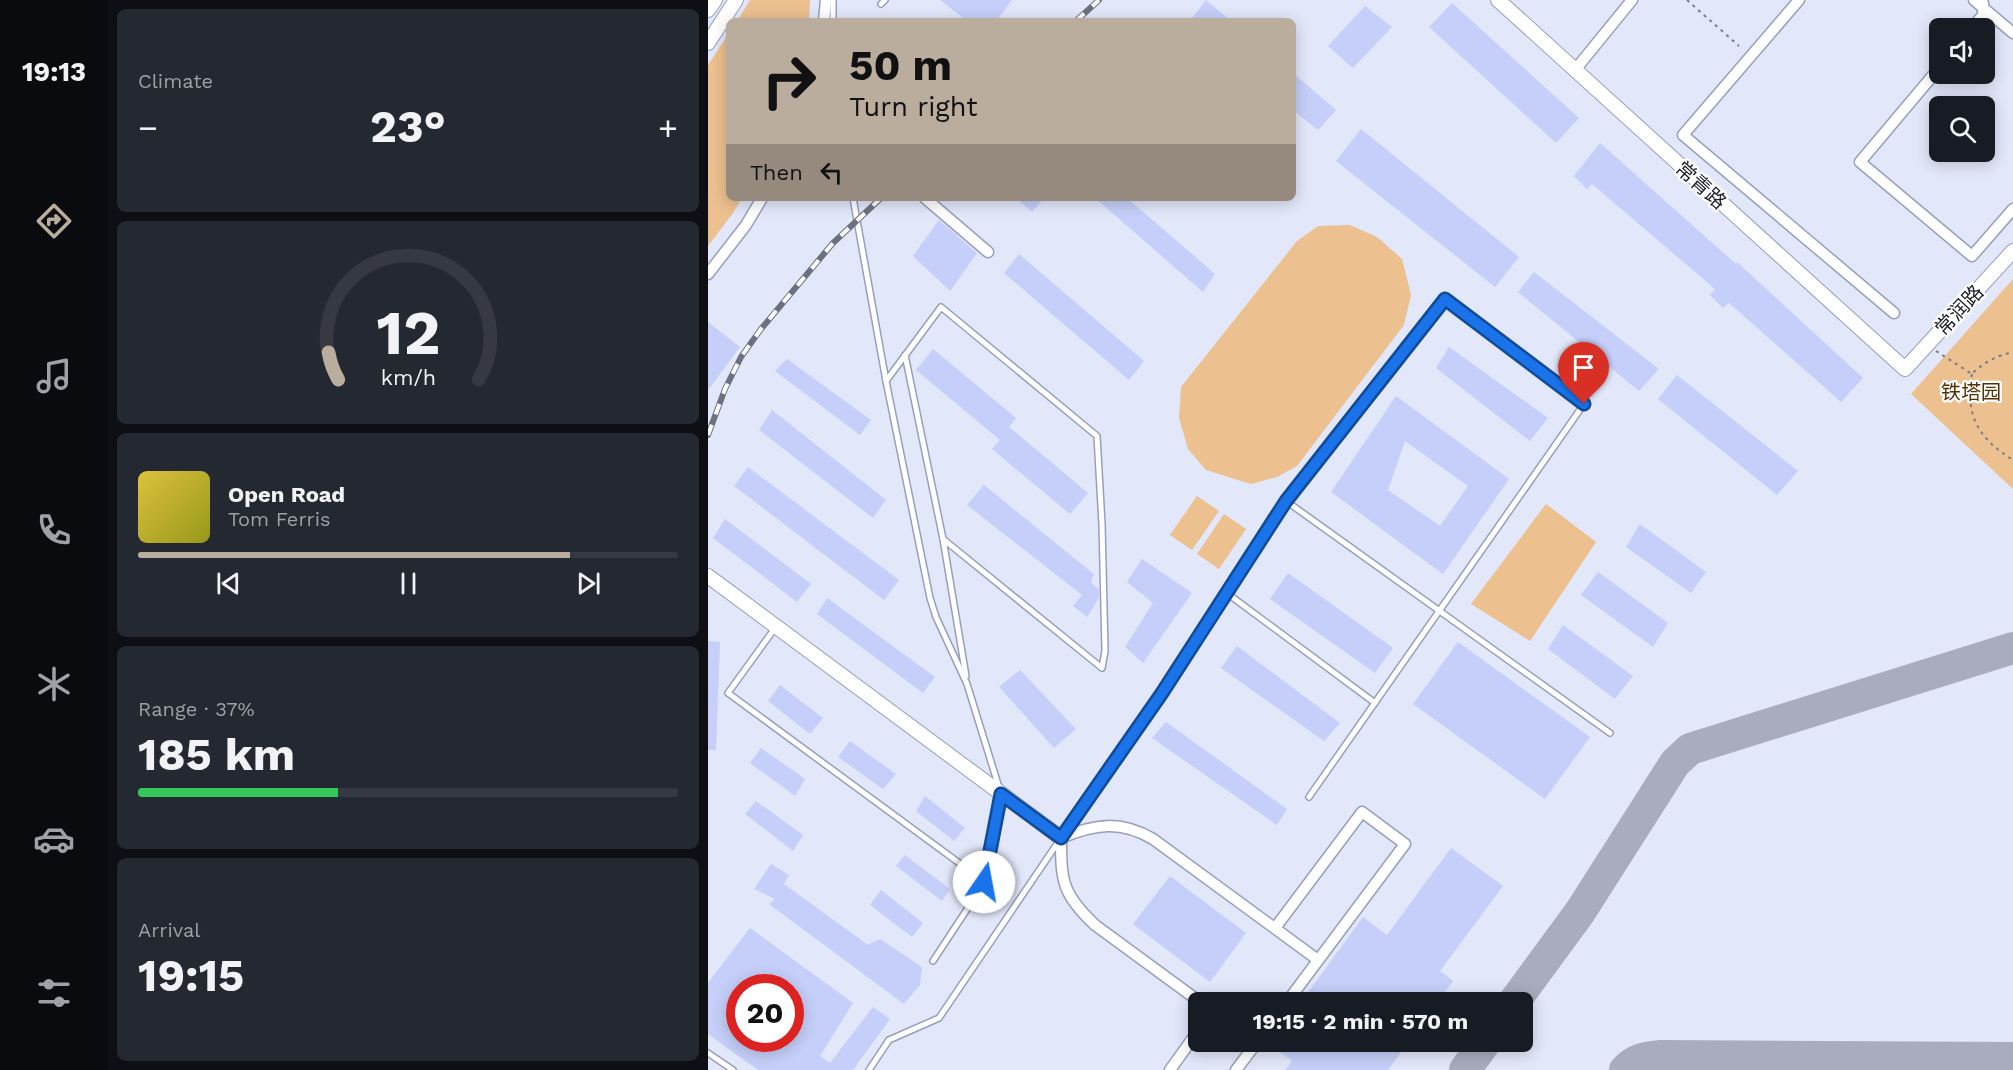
<!DOCTYPE html>
<meta charset="utf-8">
<style>
body{margin:0;font-family:"Work Sans","Noto Sans SC",sans-serif;background:#242831;color:#f1f3f6;height:100vh;display:flex;flex-direction:column;font-size:22px;white-space:nowrap}
*{box-sizing:border-box;margin:0}
p{font-size:20px;color:#9ea1a6}
.icon{flex:none;width:33px;height:33px;fill:none;stroke:currentColor;stroke-width:2;stroke-linecap:round;stroke-linejoin:round}
.map{position:relative;flex:1;overflow:hidden}
.panel{display:flex;flex-direction:column;gap:9px;padding:9px;background:#0d0f14;width:600px}
.panel>*{flex:none}
.hud{position:absolute;left:18px;top:18px;width:570px;height:183px;border-radius:9px;box-shadow:0 3px 15px #0003;background:#bbad9d;color:#111;overflow:hidden}
.controls{position:absolute;left:1221px;top:18px;display:grid;gap:12px}
.controls a{display:grid;place-items:center;width:66px;height:66px;border-radius:9px;background:#171b24;box-shadow:0 3px 15px #0003;font-size:30px}
.speed{position:absolute;left:18px;top:974px;display:flex;gap:12px;font-size:30px;font-weight:700;text-align:center}
.speed>*{display:grid;place-content:center;width:78px;height:78px;border-radius:50%;background:#171b24;box-shadow:0 3px 15px #0003;line-height:1}
.speed .limit{border:9px solid #d22;background:#fff;color:#111}
.pin{position:absolute;display:grid;place-items:center;width:51px;height:51px;color:#fff;margin:-62px -26px;border-radius:50% 50% 50% 0;rotate:-45deg;box-shadow:0 0 6px #0007}
.pin .icon{rotate:45deg}
.me{position:absolute;width:66px;margin:-33px;rotate:12deg;stroke-linejoin:round;filter:drop-shadow(0 0 4px #0008)}
.turn{display:flex;align-items:center;gap:21px;height:126px;padding:0 24px;font-size:27px}
.turn .icon{width:78px;height:78px;stroke-width:2.5}
.turn b{display:block;font-size:42px;line-height:51px}
.then{display:flex;align-items:center;height:57px;padding:0 24px;background:#0003;gap:12px;font-size:22px}
.big{font-size:45px;font-weight:700;line-height:1.1}
.panel .tile{flex:1;display:flex;flex-direction:column;justify-content:center;gap:9px;min-width:0;padding:0 21px;border-radius:9px;background:#242831}
.panel .dial{align-items:center;gap:0}
.dial svg{height:156px;overflow:visible;fill:none;stroke:#363941;stroke-width:7;stroke-linecap:round;text-anchor:middle}
.dial text{fill:#f1f3f6;stroke:none}
.song{display:flex;align-items:center;gap:18px}
.cover{width:72px;height:72px;border-radius:9px;background:linear-gradient(135deg,hsl(50 70% 55%),hsl(60 70% 35%))}
.played{height:6px;border-radius:3px;background:linear-gradient(90deg,#bbad9d 80%,#363941 80%)}
.keys{display:flex;justify-content:space-around;direction:ltr}
.heat{display:flex;justify-content:space-between;align-items:center;font-size:33px;direction:ltr}
.charge{height:9px;border-radius:4px;background:linear-gradient(90deg,#34c759 37%,#363941 0)}
.trip{position:absolute;left:480px;top:992px;width:345px;height:60px;border-radius:9px;background:#171b24;box-shadow:0 3px 15px #0003;font-weight:700;line-height:60px;text-align:center}
main{display:flex;flex:1;min-height:0}
.menu{display:flex;flex-direction:column;width:108px;justify-content:space-around;align-items:center;background:#090b0e;color:#9ea1a6}
.menu .icon{width:42px;height:42px}
.menu .current{color:#bbad9d}
.menu b{font-size:27px;color:#f1f3f6}
.map>svg:first-child{display:block}
</style>
<main>
<nav class="menu">
<b>19:13</b>
<svg class="icon current" aria-label="directions" viewBox="0 0 24 24"><path d="M12 3l9 9-9 9-9-9zM9 14v-3h6M13 9l2 2-2 2"/></svg>
<svg class="icon" aria-label="music" viewBox="0 0 24 24"><path d="M9 18V5l10-2v13"/><circle cx="6" cy="18" r="3"/><circle cx="16" cy="16" r="3"/></svg>
<svg class="icon" aria-label="phone" viewBox="0 0 24 24"><path d="M5 4h4l2 5-3 2q2 4 5 5l2-3 5 2v4C11 20 4 13 5 4z"/></svg>
<svg class="icon" aria-label="climate" viewBox="0 0 24 24"><path d="M12 3v18M4 7l16 10M4 17L20 7"/></svg>
<svg class="icon" aria-label="car" viewBox="0 0 24 24"><path d="M5 17H2v-5l4-1 3-4h7l3 4 3 1v5h-3M9 17h6M6 11h13"/><circle cx="7" cy="17" r="2"/><circle cx="17" cy="17" r="2"/></svg>
<svg class="icon" aria-label="filters" viewBox="0 0 24 24"><path d="M4 7h16M4 17h16"/><circle cx="9" cy="7" r="2"/><circle cx="15" cy="17" r="2"/></svg>
</nav>
<section class="panel">
<div class="tile"><p>Climate</p>
<div class="heat"><a>−</a><b class="big">23°</b><a>+</a></div>
</div>
<div class="tile dial"><svg viewBox="0 0 100 80">
<path d="M14 69A42 42 0 1 1 86 69"/>
<path d="M14 69A42 42 0 0 1 9 55" stroke="#bbad9d"/>
<text x="50" y="56" font-size="32" font-weight="700">12</text>
<text x="50" y="72" font-size="11">km/h</text>
</svg></div>
<div class="tile">
<div class="song"><i class="cover"></i><div><b>Open Road</b><p>Tom Ferris</p></div></div>
<div class="played"></div>
<div class="keys"><svg class="icon" aria-label="previous" viewBox="0 0 24 24"><path d="M18 5L8 12l10 7zM5 5v14"/></svg><svg class="icon" aria-label="pause" viewBox="0 0 24 24"><path d="M8 5v14M16 5v14"/></svg><svg class="icon" aria-label="next" viewBox="0 0 24 24"><path d="M6 5l10 7-10 7zM19 5v14"/></svg></div>
</div>
<div class="tile"><p>Range · 37%</p><b class="big">185 km</b><div class="charge"></div></div>
<div class="tile"><p>Arrival</p><b class="big">19:15</b></div>
</section>
<div class="map">
<svg width="1305" height="1070" viewBox="0 0 1305 1070">
<rect width="100%" height="100%" fill="#e2e7fa"/>
<g fill="#ecc08f">
<polygon points="42,0 102,0 101,21 29,21"/>
<polygon points="21,33 21,198 34,198 25,213 0,246 0,65"/>
<polygon points="642,225 669,237 694,259 703,295 696,325 589,466 569,477 543,484 498,470 480,449 471,418 473,387 589,241 610,226"/>
<polygon points="1305,279 1305,489 1203,394"/>
<polygon points="489,496 511,511 484,550 462,535"/>
<polygon points="838,504 888,542 822,641 763,604"/>
<polygon points="516,514 538,529 511,569 489,554"/>
</g>
<g fill="none" stroke-linecap="round" stroke-linejoin="round">
<g stroke="#a8acbc" stroke-width="32">
<polyline points="806,1002 872,912 967,763 982,749 1305,648"/>
<polyline points="757,1070 778,1041"/>
<path d="M917,1070C927,1059 939,1057 953,1056L1305,1058"/>
</g>
</g>
<g fill="#c5cff9" fill-rule="evenodd">
<polygon points="232,0 304,0 288,21 259,21"/>
<polygon points="498,0 523,21 482,21"/>
<polygon points="744,3 871,118 848,143 721,27"/>
<polygon points="657,6 684,27 645,68 620,46"/>
<polygon points="585,73 628,110 610,130 585,110"/>
<polygon points="653,129 811,257 787,287 628,161"/>
<polygon points="892,143 1028,264 1029,262 1155,378 1133,402 1021,303 1015,308 1002,295 1007,289 884,184 879,189 866,176"/>
<polygon points="308,198 336,198 324,212"/>
<polygon points="387,198 419,198 507,274 495,292"/>
<polygon points="231,220 269,253 242,291 205,256"/>
<polygon points="311,254 436,361 421,380 296,273"/>
<polygon points="826,272 951,369 931,391 810,292"/>
<polygon points="0,322 32,347 0,390"/>
<polygon points="741,347 840,418 822,441 728,368"/>
<polygon points="225,349 308,418 301,427 380,493 362,514 284,449 292,440 208,370"/>
<polygon points="79,359 163,420 152,435 67,371"/>
<polygon points="969,375 1090,471 1069,495 950,399"/>
<path d="M688,396L801,479L735,574L623,492ZM697,441L760,486L732,526L680,490Z"/>
<polygon points="64,410 178,500 165,518 51,430"/>
<polygon points="40,467 191,580 176,600 26,486"/>
<polygon points="276,485 386,574 383,582 391,590 391,598 379,617 365,606 374,595 259,505"/>
<polygon points="17,519 103,584 89,602 5,538"/>
<polygon points="932,524 998,572 983,593 918,547"/>
<polygon points="434,559 484,593 435,663 417,647 445,603 419,582"/>
<polygon points="890,572 960,623 945,647 873,595"/>
<polygon points="580,573 685,648 667,673 562,599"/>
<polygon points="119,598 227,677 215,693 109,614"/>
<polygon points="855,625 925,676 907,699 840,649"/>
<polygon points="0,641 12,642 8,750 0,750"/>
<polygon points="750,642 882,737 837,799 705,704"/>
<polygon points="529,646 632,723 616,741 513,668"/>
<polygon points="312,670 368,729 346,748 291,687"/>
<polygon points="72,685 115,718 102,734 60,701"/>
<polygon points="458,722 579,809 569,825 444,738"/>
<polygon points="142,741 188,774 175,789 130,757"/>
<polygon points="53,748 97,779 87,796 42,763"/>
<polygon points="217,796 257,828 246,841 208,811"/>
<polygon points="48,801 95,835 85,851 37,814"/>
<polygon points="743,848 795,886 732,971 745,981 729,1002 593,1002 655,917 679,935"/>
<polygon points="197,855 242,889 234,901 188,866"/>
<polygon points="63,864 81,875 76,884 160,945 172,939 214,967 212,985 196,1004 61,904 67,899 46,889"/>
<polygon points="462,876 538,933 502,982 425,924"/>
<polygon points="173,890 215,923 204,937 162,905"/>
<path d="M42,928L145,1003L112,1056L122,1063L165,1007L182,1019L145,1070H50L0,1034V983ZM32,987H82V1038H32Z"/>
<polygon points="557,1041 701,1041 680,1070 577,1070 584,1061"/>
</g>
<g fill="none" stroke-linecap="round" stroke-linejoin="round">
<g stroke="#979fbc" stroke-width="8">
<g id="service">
<polyline points="173,4 177,0"/>
<polyline points="125,21 125,0"/>
<polyline points="197,355 235,539"/>
<polyline points="178,381 233,307 389,436 394,524 397,651 394,668 235,539 258,676"/>
<polyline points="578,501 902,733"/>
<polyline points="520,594 667,703"/>
<polyline points="67,628 20,693 277,882 293,794 259,684 228,617 222,598 178,381 145,198"/>
<polyline points="225,961 277,882"/>
<polyline points="0,1053 25,1070"/>
<polyline points="161,1070 181,1040 231,1018 353,838 454,693 578,501 737,299 876,404 601,797"/>
</g>
</g>
<g stroke="#979fbc" stroke-width="13">
<g id="minor">
<polyline points="1091,0 975,135 1186,313"/>
<polyline points="1266,0 1305,33"/>
<polyline points="116,21 118,0"/>
<polyline points="1264,28 1275,15 1275,3"/>
<polyline points="1232,67 1152,162 1264,256 1305,209"/>
<polyline points="867,70 924,0"/>
<polyline points="217,198 280,252"/>
<polyline points="0,274 38,225 54,198"/>
<polyline points="567,928 654,812 697,844 579,1002"/>
<path d="M492,1002L387,925C354,894 353,881 353,838C387,824 412,820 445,839L610,960"/>
<polyline points="462,1070 490,1031"/>
<polyline points="528,1070 550,1041"/>
</g>
</g>
<g stroke="#979fbc" stroke-width="16">
<g id="tertiary">
<polyline points="790,0 1197,369 1305,251"/>
<polyline points="0,10 7,0"/>
<polyline points="0,43 28,0"/>
<polyline points="0,576 353,838"/>
</g>
</g>
<g stroke="#797d8b" stroke-width="2" stroke-dasharray="3 4.5" stroke-linecap="butt">
<polyline points="979,0 1031,46"/>
<path d="M1228,351L1264,374C1274,363 1290,355 1305,352"/>
<path d="M1264,374C1257,416 1270,438 1305,460"/>
</g>
<use href="#service" stroke="#fff" stroke-width="5"/>
<use href="#minor" stroke="#fff" stroke-width="10"/>
<use href="#tertiary" stroke="#fff" stroke-width="14"/>
<g stroke="#6d717f" stroke-width="6">
<g id="rail">
<polyline points="368,21 391,0"/>
<polyline points="0,435 17,389 33,357 53,329 125,243 173,198"/>
</g>
</g>
<use href="#rail" stroke="#fff" stroke-width="4" stroke-dasharray="11" stroke-linecap="butt"/>
</g>
<g fill="none" stroke-linecap="round" stroke-linejoin="round">
<g stroke="#114b97" stroke-width="15">
<polyline id="route" points="276,882 293,794 353,838 454,693 578,501 737,299 876,404"/>
</g>
<use href="#route" stroke="#1a73e8" stroke-width="10"/>
</g>
<g text-anchor="middle" dominant-baseline="central" stroke-width="4.5" stroke-linejoin="round" paint-order="stroke">
<g font-size="20" fill="#1d202b" stroke="#fff">
<text transform="translate(993 185) rotate(42)">常青路</text>
<text transform="translate(1251 310) rotate(-47)">常润路</text>
</g>
<g font-size="20" fill="#533100" stroke="#fff">
<text x="1263" y="392">铁塔园</text>
</g>
</g>
</svg>
<div class="controls">
<a><svg class="icon" aria-label="sound" viewBox="0 0 24 24"><path d="M4 9h4l5-4v14l-5-4H4zM17 9q2 3 0 6"/></svg></a>
<a><svg class="icon" aria-label="search" viewBox="0 0 24 24"><circle cx="10" cy="10" r="6"/><path d="M15 15l6 6"/></svg></a>
</div>
<div class="speed"><div class="limit">20</div></div>
<div class="pin" style="left:876px;top:404px;background:#d93025"><svg class="icon" aria-label="arrive" viewBox="0 0 24 24"><path d="M6 21V4h12l-3 4 3 4H6"/></svg></div>
<svg class="me" style="left:276px;top:882px" viewBox="-20 -20 40 40"><circle r="19" fill="#fff"/><path d="M0-13L10 11 0 6-10 11z" fill="#1a73e8"/></svg>
<div class="trip">19:15 · 2 min · 570 m</div>
<div class="hud">
<div class="turn"><svg class="icon" aria-label="right" viewBox="0 0 24 24"><path d="M7 20v-9h11M14 6l5 5-5 5"/></svg><div><b>50 m</b>Turn right</div></div>
<div class="then">Then<svg class="icon" aria-label="left" viewBox="0 0 24 24"><path d="M17 20v-9H6M10 6l-5 5 5 5"/></svg></div>
</div>
</div>
</main>
